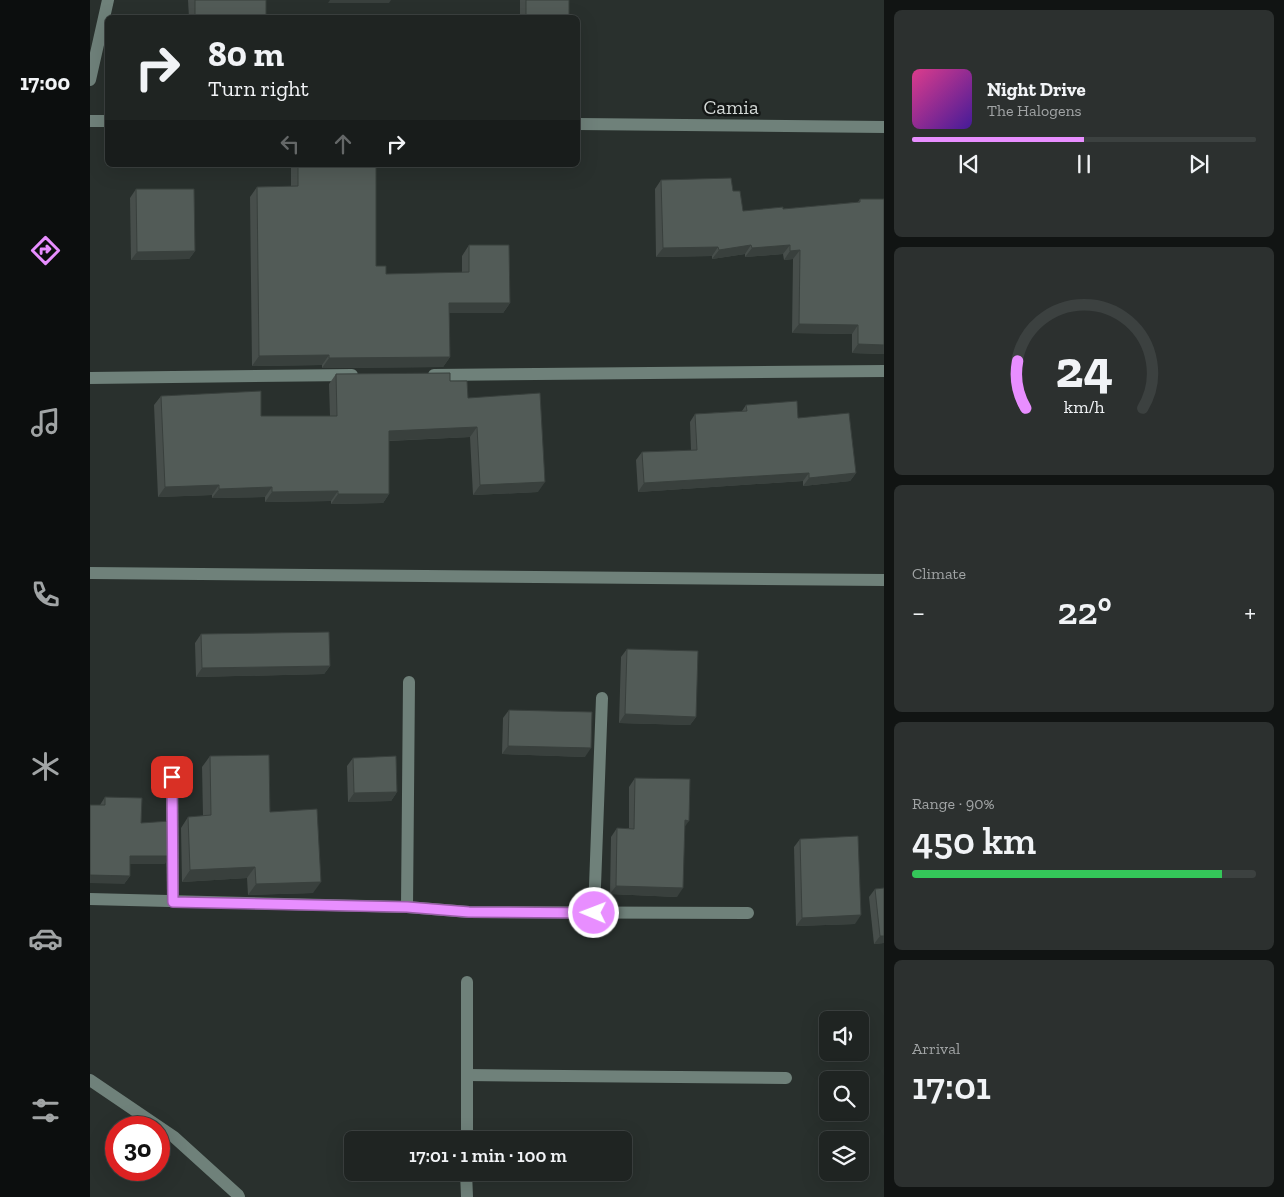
<!DOCTYPE html>
<meta charset="utf-8">
<style>
body{margin:0;font-family:"Zilla Slab",serif;background:#2c302f;color:#f1f3f6;height:100vh;display:flex;flex-direction:column;font-size:19px;white-space:nowrap}
*{box-sizing:border-box;margin:0}
p{font-size:16px;color:#a1a4a5}
.icon{flex:none;width:28px;height:28px;fill:none;stroke:currentColor;stroke-width:2;stroke-linecap:round;stroke-linejoin:round}
.map{position:relative;flex:1;overflow:hidden}
.sheet{display:flex;flex-direction:column;gap:10px;padding:10px;background:#111413;width:400px}
.sheet>*{flex:none}
.banner{position:absolute;left:15px;top:15px;width:475px;height:152px;border-radius:8px;box-shadow:0 5px 20px #0002,0 0 0 1px #3c4140;background:#1f2422;color:#f1f3f6;overflow:hidden}
.buttons{position:absolute;left:729px;top:1011px;display:grid;gap:10px}
.buttons a{display:grid;place-items:center;width:50px;height:50px;border-radius:8px;background:#1f2422;box-shadow:0 5px 20px #0002,0 0 0 1px #3c4140;font-size:25px}
.speed{position:absolute;left:15px;top:1116px;display:flex;gap:10px;font-size:25px;font-weight:700;text-align:center}
.speed>*{display:grid;place-content:center;width:65px;height:65px;border-radius:50%;background:#1f2422;box-shadow:0 5px 20px #0002,0 0 0 1px #3c4140;line-height:1}
.speed .limit{border:8px solid #d22;background:#fff;color:#111}
.pin{position:absolute;display:grid;place-items:center;width:42px;height:42px;color:#fff;margin:-21px;border-radius:10px;box-shadow:0 2px 8px #0006}
.me{position:absolute;width:55px;margin:-28px;rotate:271deg;stroke-linejoin:round;filter:drop-shadow(0 0 4px #0008)}
.turn{display:flex;align-items:center;gap:18px;height:105px;padding:0 20px;font-size:22px}
.turn .icon{width:65px;height:65px;stroke-width:2.5}
.turn b{display:block;font-size:35px;line-height:42px}
.lanes{display:flex;align-items:center;height:48px;padding:0 20px;background:#0003;justify-content:center;gap:25px;direction:ltr}
.lanes .off{opacity:.35}
.big{font-size:38px;font-weight:600;line-height:1.1}
.sheet .widget{flex:1;display:flex;flex-direction:column;justify-content:center;gap:8px;min-width:0;padding:0 18px;border-radius:8px;background:#2c302f}
.sheet .dial{align-items:center;gap:0}
.dial svg{height:130px;overflow:visible;fill:none;stroke:#3c4140;stroke-width:7;stroke-linecap:round;text-anchor:middle}
.dial text{fill:#f1f3f6;stroke:none}
.song{display:flex;align-items:center;gap:15px}
.cover{width:60px;height:60px;border-radius:8px;background:linear-gradient(135deg,hsl(330 70% 55%),hsl(260 70% 35%))}
.played{height:5px;border-radius:2px;background:linear-gradient(90deg,#e88eff 50%,#3c4140 50%)}
.keys{display:flex;justify-content:space-around;direction:ltr}
.heat{display:flex;justify-content:space-between;align-items:center;font-size:28px;direction:ltr}
.charge{height:8px;border-radius:4px;background:linear-gradient(90deg,#34c759 90%,#3c4140 0)}
.trip{position:absolute;left:254px;top:1131px;width:288px;height:50px;border-radius:8px;background:#1f2422;box-shadow:0 5px 20px #0002,0 0 0 1px #3c4140;font-weight:600;line-height:50px;text-align:center}
main{display:flex;flex:1;min-height:0}
.menu{display:flex;flex-direction:column;width:90px;justify-content:space-around;align-items:center;background:#0c0e0e;color:#a1a4a5}
.menu .icon{width:35px;height:35px}
.menu .selected{color:#e88eff}
.menu b{font-size:22px;color:#f1f3f6}
.map>svg:first-child{display:block}
</style>
<main>
<nav class="menu">
<b>17:00</b>
<svg class="icon selected" aria-label="directions" viewBox="0 0 24 24"><path d="M12 3l9 9-9 9-9-9zM9 14v-3h6M13 9l2 2-2 2"/></svg>
<svg class="icon" aria-label="music" viewBox="0 0 24 24"><path d="M9 18V5l10-2v13"/><circle cx="6" cy="18" r="3"/><circle cx="16" cy="16" r="3"/></svg>
<svg class="icon" aria-label="phone" viewBox="0 0 24 24"><path d="M5 4h4l2 5-3 2q2 4 5 5l2-3 5 2v4C11 20 4 13 5 4z"/></svg>
<svg class="icon" aria-label="climate" viewBox="0 0 24 24"><path d="M12 3v18M4 7l16 10M4 17L20 7"/></svg>
<svg class="icon" aria-label="car" viewBox="0 0 24 24"><path d="M5 17H2v-5l4-1 3-4h7l3 4 3 1v5h-3M9 17h6M6 11h13"/><circle cx="7" cy="17" r="2"/><circle cx="17" cy="17" r="2"/></svg>
<svg class="icon" aria-label="filters" viewBox="0 0 24 24"><path d="M4 7h16M4 17h16"/><circle cx="9" cy="7" r="2"/><circle cx="15" cy="17" r="2"/></svg>
</nav>
<div class="map">
<svg width="794" height="1197" viewBox="0 0 794 1197">
<rect width="100%" height="100%" fill="#29302d"/>
<g fill="none" stroke-linecap="round" stroke-linejoin="round">
<g stroke="#6f817a" stroke-width="12">
<polyline points="0,80 18,0"/>
<polyline points="0,121 18,121"/>
<polyline points="488,124 794,127"/>
<polyline points="344,375 794,371"/>
<polyline points="0,378 262,375"/>
<polyline points="0,573 794,580"/>
<polyline points="82,777 83,901"/>
<polyline points="0,899 317,907 379,912 658,913"/>
<polyline points="317,907 319,682"/>
<polyline points="504,913 512,698"/>
<polyline points="377,1075 696,1078"/>
<polyline points="0,1080 84,1137 148,1195 149,1197"/>
<polyline points="377,1140 377,982"/>
<polyline points="376,1172 377,1197"/>
</g>
</g>
<g fill="#474e4b">
<polygon points="98,0 176,0 176,18 99,18"/>
<polygon points="430,0 490,0 479,0 479,18 430,18"/>
<polygon points="201,165 286,165 286,266 296,274 372,273 372,256 379,245 420,303 413,313 359,313 360,357 353,367 232,368 232,365 162,366 160,197 167,187 201,186"/>
<polygon points="571,180 643,191 653,211 693,209 768,202 770,199 794,354 762,353 762,334 702,333 703,259 694,260 693,254 655,257 655,254 622,259 622,256 566,257 565,189"/>
<polygon points="46,189 105,251 99,259 41,260 40,198"/>
<polygon points="246,374 360,381 378,398 448,492 383,495 380,437 299,441 299,494 293,503 241,504 241,501 175,502 175,497 122,498 122,495 68,497 64,405 71,396 171,416 240,416 239,384"/>
<polygon points="656,405 708,418 766,473 760,481 713,486 713,481 548,492 546,460 552,452 601,450 600,422 605,414 652,411"/>
<polygon points="111,634 240,666 234,674 106,677 105,643"/>
<polygon points="537,649 606,717 600,725 529,723 531,657"/>
<polygon points="419,710 495,757 412,754 413,718"/>
<polygon points="120,756 180,812 223,893 158,895 157,878 92,882 91,828 98,817 113,816 112,767"/>
<polygon points="263,758 307,792 301,801 258,802 257,766"/>
<polygon points="545,778 595,826 587,897 520,894 521,837 527,828 539,828 539,787"/>
<polygon points="15,797 51,823 75,864 40,864 40,876 34,884 10,805"/>
<polygon points="710,839 765,924 706,926 704,847"/>
<polygon points="794,888 794,943 784,944 779,897 785,889"/>
</g>
<g fill="#39403d">
<polygon points="240,0 301,0 299,3 238,3"/>
<polygon points="661,245 655,254 622,259 629,250"/>
<polygon points="700,245 693,254 655,257 662,248"/>
<polygon points="628,247 622,256 566,257 573,248"/>
<polygon points="710,250 703,259 694,260 700,251"/>
<polygon points="105,251 99,259 41,260 47,252"/>
<polygon points="359,303 420,303 413,313 352,313"/>
<polygon points="709,324 768,325 762,334 702,333"/>
<polygon points="768,344 794,345 794,354 762,353"/>
<polygon points="239,355 232,365 162,366 169,356"/>
<polygon points="360,357 353,367 232,368 239,358"/>
<polygon points="387,427 380,437 292,441 299,431"/>
<polygon points="719,473 713,481 548,492 554,483"/>
<polygon points="766,473 760,481 713,486 719,478"/>
<polygon points="455,482 448,492 383,495 390,485"/>
<polygon points="129,485 122,495 68,497 75,487"/>
<polygon points="182,487 175,497 122,498 129,489"/>
<polygon points="248,491 241,501 175,502 182,492"/>
<polygon points="248,494 299,494 293,503 241,504"/>
<polygon points="240,666 234,674 106,677 112,668"/>
<polygon points="535,714 606,717 600,725 529,723"/>
<polygon points="418,746 501,748 495,757 412,754"/>
<polygon points="307,792 301,801 258,802 264,793"/>
<polygon points="595,820 599,821 593,829"/>
<polygon points="40,856 80,856 75,864 35,864"/>
<polygon points="165,867 157,878 92,882 100,870"/>
<polygon points="0,875 40,876 34,884 0,883"/>
<polygon points="231,882 223,893 158,895 166,884"/>
<polygon points="526,886 593,888 587,897 520,894"/>
<polygon points="771,915 765,924 706,926 712,918"/>
<polygon points="790,936 794,936 794,943 784,944"/>
</g>
<g fill="#525b57" stroke="#39403d">
<rect x="105" y="0" width="71" height="18"/>
<rect x="436" y="0" width="43" height="18"/>
<polygon points="208,165 286,165 286,266 296,266 296,274 379,272 379,245 419,245 420,303 359,303 360,357 239,358 239,355 169,356 167,187 208,186"/>
<polygon points="641,178 643,191 650,191 653,211 693,207 693,209 770,202 770,199 794,199 794,345 768,344 768,325 709,324 710,250 700,251 700,245 662,248 661,245 629,250 628,247 573,248 571,180"/>
<polygon points="46,189 104,189 105,251 47,252"/>
<polygon points="360,373 360,381 377,381 378,398 450,393 455,482 390,485 387,427 299,431 299,494 248,494 248,491 182,492 182,487 129,489 129,485 75,487 71,396 171,391 171,416 247,416 246,374"/>
<polygon points="707,401 708,418 759,413 766,473 719,478 719,473 554,483 552,452 607,450 605,414 657,411 656,405"/>
<polygon points="239,632 240,666 112,668 111,634"/>
<polygon points="537,649 608,651 606,717 535,714"/>
<polygon points="419,710 502,712 501,748 418,746"/>
<polygon points="179,755 180,812 227,809 231,882 166,884 165,867 100,870 98,817 121,815 120,756"/>
<polygon points="306,756 307,792 264,793 263,758"/>
<polygon points="545,778 600,779 599,821 595,820 593,888 526,886 527,828 544,829"/>
<polygon points="15,797 52,798 51,823 80,821 80,856 40,856 40,876 0,875 0,805 15,805"/>
<polygon points="768,836 771,915 712,918 710,839"/>
<polygon points="794,888 794,936 790,936 785,889"/>
</g>
<g fill="none" stroke-linecap="round" stroke-linejoin="round">
<g stroke="#975ca6" stroke-width="12">
<polyline id="route" points="82,777 83,902 317,907 379,912 504,913"/>
</g>
<use href="#route" stroke="#e88eff" stroke-width="9"/>
</g>
<g text-anchor="middle" dominant-baseline="central" stroke-width="5" stroke-linejoin="round" paint-order="stroke">
<g font-size="20" fill="#d3d8d6" stroke="#141716">
<text x="641" y="107">Camia</text>
</g>
</g>
</svg>
<div class="buttons">
<a><svg class="icon" aria-label="sound" viewBox="0 0 24 24"><path d="M4 9h4l5-4v14l-5-4H4zM17 9q2 3 0 6"/></svg></a>
<a><svg class="icon" aria-label="search" viewBox="0 0 24 24"><circle cx="10" cy="10" r="6"/><path d="M15 15l6 6"/></svg></a>
<a><svg class="icon" aria-label="layers" viewBox="0 0 24 24"><path d="M12 4l9 5-9 5-9-5zM3 14l9 5 9-5"/></svg></a>
</div>
<div class="speed"><div class="limit">30</div></div>
<div class="pin" style="left:82px;top:777px;background:#d93025"><svg class="icon" aria-label="arrive" viewBox="0 0 24 24"><path d="M6 21V4h12l-3 4 3 4H6"/></svg></div>
<svg class="me" style="left:504px;top:913px" viewBox="-20 -20 40 40"><circle r="17" fill="#e88eff" stroke="#fff" stroke-width="3"/><path d="M0-11L8 9 0 5-8 9z" fill="#fff"/></svg>
<div class="trip">17:01 · 1 min · 100 m</div>
<div class="banner">
<div class="turn"><svg class="icon" aria-label="right" viewBox="0 0 24 24"><path d="M7 20v-9h11M14 6l5 5-5 5"/></svg><div><b>80 m</b>Turn right</div></div>
<div class="lanes"><svg class="icon off" aria-label="left" viewBox="0 0 24 24"><path d="M17 20v-9H6M10 6l-5 5 5 5"/></svg><svg class="icon off" aria-label="ahead" viewBox="0 0 24 24"><path d="M12 20V5M6 11l6-6 6 6"/></svg><svg class="icon" aria-label="right" viewBox="0 0 24 24"><path d="M7 20v-9h11M14 6l5 5-5 5"/></svg></div>
</div>
</div>
<section class="sheet">
<div class="widget">
<div class="song"><i class="cover"></i><div><b>Night Drive</b><p>The Halogens</p></div></div>
<div class="played"></div>
<div class="keys"><svg class="icon" aria-label="previous" viewBox="0 0 24 24"><path d="M18 5L8 12l10 7zM5 5v14"/></svg><svg class="icon" aria-label="pause" viewBox="0 0 24 24"><path d="M8 5v14M16 5v14"/></svg><svg class="icon" aria-label="next" viewBox="0 0 24 24"><path d="M6 5l10 7-10 7zM19 5v14"/></svg></div>
</div>
<div class="widget dial"><svg viewBox="0 0 100 80">
<path d="M14 69A42 42 0 1 1 86 69"/>
<path d="M14 69A42 42 0 0 1 9 40" stroke="#e88eff"/>
<text x="50" y="56" font-size="32" font-weight="700">24</text>
<text x="50" y="72" font-size="11">km/h</text>
</svg></div>
<div class="widget"><p>Climate</p>
<div class="heat"><a>−</a><b class="big">22°</b><a>+</a></div>
</div>
<div class="widget"><p>Range · 90%</p><b class="big">450 km</b><div class="charge"></div></div>
<div class="widget"><p>Arrival</p><b class="big">17:01</b></div>
</section>
</main>
